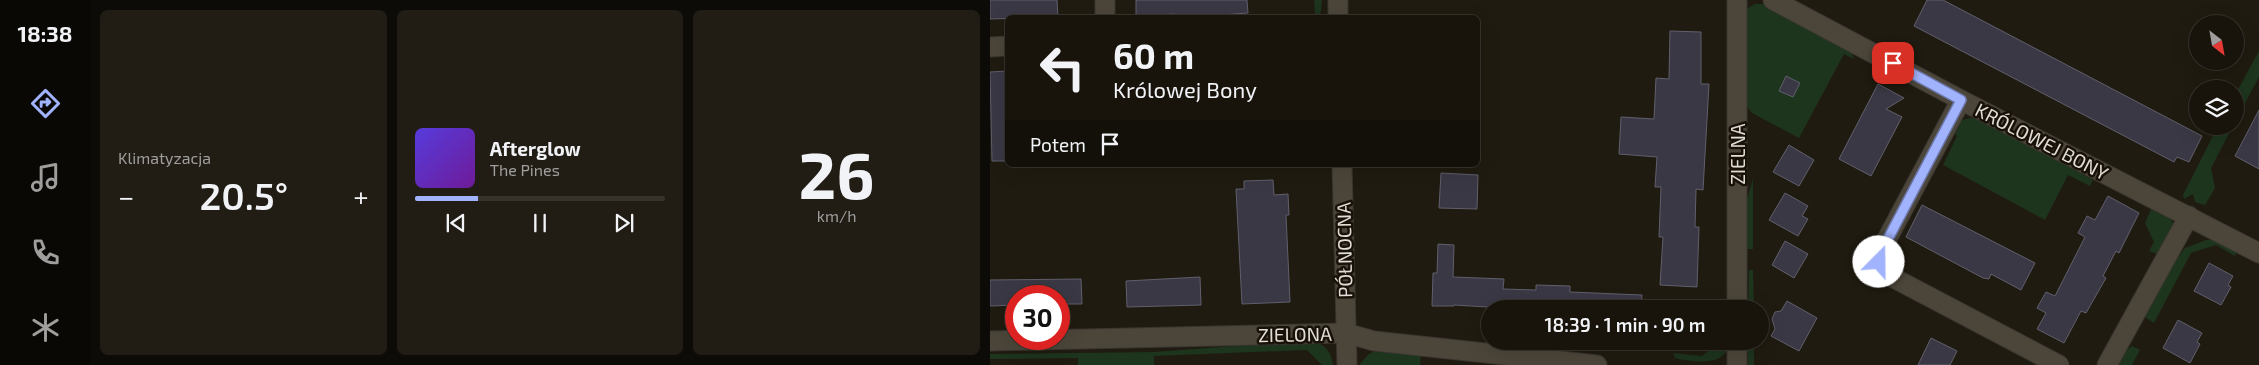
<!DOCTYPE html>
<html lang="pl">
<meta charset="utf-8">
<style>
body{margin:0;font-family:"Exo 2",sans-serif;background:#211d15;color:#f1f3f6;height:100vh;display:flex;flex-direction:column;font-size:19px;white-space:nowrap}
*{box-sizing:border-box;margin:0}
p{font-size:16px;color:#9f9e9d}
.icon{flex:none;width:28px;height:28px;fill:none;stroke:currentColor;stroke-width:2;stroke-linecap:round;stroke-linejoin:round}
.map{position:relative;flex:1;overflow:hidden}
.sheet{display:flex;flex-direction:column;gap:10px;padding:10px;background:#0d0b07;width:900px}
.sheet>*{flex:none}
.top-card{position:absolute;left:15px;top:15px;width:475px;height:152px;border-radius:8px;box-shadow:0 5px 20px #0002,0 0 0 1px #36332d;background:#18140c;color:#f1f3f6;overflow:hidden}
.needle{width:32px;rotate:149deg}
.fabs{position:absolute;left:1199px;top:15px;display:grid;gap:10px}
.fabs a{display:grid;place-items:center;width:55px;height:55px;border-radius:50%;background:#18140c;box-shadow:0 5px 20px #0002,0 0 0 1px #36332d;font-size:25px}
.speed{position:absolute;left:15px;top:285px;display:flex;gap:10px;font-size:25px;font-weight:700;text-align:center}
.speed>*{display:grid;place-content:center;width:65px;height:65px;border-radius:50%;background:#18140c;box-shadow:0 5px 20px #0002,0 0 0 1px #36332d;line-height:1}
.speed .limit{border:8px solid #d22;background:#fff;color:#111}
.pin{position:absolute;display:grid;place-items:center;width:42px;height:42px;color:#fff;margin:-21px;border-radius:10px;box-shadow:0 2px 8px #0006}
.me{position:absolute;width:55px;margin:-28px;rotate:22deg;stroke-linejoin:round;filter:drop-shadow(0 0 4px #0008)}
.turn{display:flex;align-items:center;gap:18px;height:105px;padding:0 25px;font-size:22px}
.turn .icon{width:65px;height:65px;stroke-width:2.5}
.turn b{display:block;font-size:35px;line-height:42px}
.then{display:flex;align-items:center;height:48px;padding:0 25px;background:#0003;gap:10px;font-size:19px}
.big{font-size:38px;font-weight:600;line-height:1.1}
.sheet .widget{flex:1;display:flex;flex-direction:column;justify-content:center;gap:8px;min-width:0;padding:0 18px;border-radius:8px;background:#211d15}
.sheet .dial{align-items:center;gap:0}
.dial b{font-size:65px;line-height:1}
.song{display:flex;align-items:center;gap:15px}
.cover{width:60px;height:60px;border-radius:8px;background:linear-gradient(135deg,hsl(250 70% 55%),hsl(280 70% 35%))}
.played{height:5px;border-radius:2px;background:linear-gradient(90deg,#a1b3fd 25%,#36332d 25%)}
.keys{display:flex;justify-content:space-around;direction:ltr}
.heat{display:flex;justify-content:space-between;align-items:center;font-size:28px;direction:ltr}
.sheet .tiles{flex:1;display:grid;gap:10px;grid-template-columns:repeat(3,1fr)}
.trip{position:absolute;left:491px;top:300px;width:288px;height:50px;border-radius:25px;background:#18140c;box-shadow:0 5px 20px #0002,0 0 0 1px #36332d;font-weight:600;line-height:50px;text-align:center}
main{display:flex;flex:1;min-height:0}
.tab-bar{display:flex;flex-direction:column;width:90px;justify-content:space-around;align-items:center;background:#0a0805;color:#9f9e9d}
.tab-bar .icon{width:35px;height:35px}
.tab-bar .current{color:#a1b3fd}
.tab-bar b{font-size:22px;color:#f1f3f6}
.map>svg:first-child{display:block}
</style>
<main>
<nav class="tab-bar">
<b>18:38</b>
<svg class="icon current" aria-label="directions" viewBox="0 0 24 24"><path d="M12 3l9 9-9 9-9-9zM9 14v-3h6M13 9l2 2-2 2"/></svg>
<svg class="icon" aria-label="music" viewBox="0 0 24 24"><path d="M9 18V5l10-2v13"/><circle cx="6" cy="18" r="3"/><circle cx="16" cy="16" r="3"/></svg>
<svg class="icon" aria-label="phone" viewBox="0 0 24 24"><path d="M5 4h4l2 5-3 2q2 4 5 5l2-3 5 2v4C11 20 4 13 5 4z"/></svg>
<svg class="icon" aria-label="climate" viewBox="0 0 24 24"><path d="M12 3v18M4 7l16 10M4 17L20 7"/></svg>
</nav>
<section class="sheet">
<div class="tiles">
<div class="widget"><p>Klimatyzacja</p>
<div class="heat"><a>−</a><b class="big">20.5°</b><a>+</a></div>
</div>
<div class="widget">
<div class="song"><i class="cover"></i><div><b>Afterglow</b><p>The Pines</p></div></div>
<div class="played"></div>
<div class="keys"><svg class="icon" aria-label="previous" viewBox="0 0 24 24"><path d="M18 5L8 12l10 7zM5 5v14"/></svg><svg class="icon" aria-label="pause" viewBox="0 0 24 24"><path d="M8 5v14M16 5v14"/></svg><svg class="icon" aria-label="next" viewBox="0 0 24 24"><path d="M6 5l10 7-10 7zM19 5v14"/></svg></div>
</div>
<div class="widget dial"><b>26</b><p>km/h</p></div>
</div>
</section>
<div class="map">
<svg width="1269" height="365" viewBox="0 0 1269 365">
<rect width="100%" height="100%" fill="#201b10"/>
<g fill="#1d341d">
<polygon points="324,0 332,0 331,11 328,17 322,17 325,14"/>
<polygon points="765,4 774,4 861,50 864,59 854,54 809,138 762,113 754,103 755,10"/>
<polygon points="1269,51 1269,77 1245,122 1245,95"/>
<polygon points="980,118 988,118 1103,180 1100,186 1078,175 1055,220 953,165 967,136 965,134 972,120"/>
<polygon points="1228,126 1243,126 1221,168 1225,188 1215,205 1205,202 1203,194 1194,199 1193,195"/>
<polygon points="763,179 763,249 757,249 756,203"/>
<path d="M1162,207C1189,220 1187,225 1175,250L1167,254L1159,251L1164,242L1155,223Z"/>
<polygon points="1216,240 1228,240 1247,251 1245,256 1226,245 1201,253 1164,323 1155,317 1185,261 1195,248"/>
<polygon points="759,270 763,270 764,309 758,309"/>
<path d="M314,341C331,342 341,347 343,365H332L317,350L164,356V365H88V358L0,359V354L164,352Z"/>
<path d="M730,341H739C739,365 708,364 685,358L683,353L712,356Z"/>
<polygon points="757,341 764,341 764,365 758,365"/>
<polygon points="1142,346 1150,350 1142,365 1127,365 1137,350"/>
<polygon points="388,350 431,355 430,365 369,365 379,354"/>
</g>
<g fill="#393844" stroke="#605f6c">
<polygon points="0,0 67,0 68,17 0,19"/>
<polygon points="146,0 257,0 258,13 205,17 185,17 185,14 146,16"/>
<polygon points="937,0 953,0 1212,136 1199,162 1187,157 1184,162 924,26"/>
<polygon points="680,31 711,32 711,84 719,84 713,190 706,189 705,227 709,227 707,287 670,285 673,237 669,237 671,187 665,187 667,157 629,154 631,117 664,119 666,78 679,79"/>
<polygon points="18,71 18,161 2,161 0,72"/>
<polygon points="796,76 810,83 803,97 789,91"/>
<polygon points="888,84 914,98 896,109 912,117 881,176 849,159"/>
<polygon points="1269,110 1269,169 1245,156"/>
<polygon points="799,145 824,160 809,186 783,172"/>
<polygon points="451,173 488,175 487,209 449,208"/>
<polygon points="283,180 284,195 298,194 299,215 296,215 300,302 252,304 246,189 254,189 254,181"/>
<polygon points="795,193 818,206 812,216 818,219 808,236 779,220"/>
<polygon points="1118,196 1149,213 1129,253 1126,251 1113,276 1116,278 1096,313 1091,311 1074,343 1047,329 1056,313 1047,308 1056,292 1065,296 1095,237 1088,233 1097,216 1105,220"/>
<polygon points="932,205 1045,263 1031,290 1001,274 999,279 993,278 916,237"/>
<polygon points="795,241 818,254 804,278 782,265"/>
<polygon points="448,244 464,245 463,277 514,279 513,289 546,290 546,285 580,286 580,292 652,295 651,309 532,309 464,305 464,306 442,306 443,273 447,273"/>
<polygon points="1219,263 1243,276 1238,285 1241,287 1231,305 1204,291"/>
<polygon points="210,277 211,305 137,307 136,281"/>
<polygon points="91,279 92,304 69,304 69,296 26,296 26,305 0,306 0,280"/>
<polygon points="797,301 827,318 809,351 781,336 785,329 782,319 785,312 791,311"/>
<polygon points="1188,320 1212,333 1207,342 1210,344 1200,363 1173,348"/>
<polygon points="941,338 967,351 960,365 928,365"/>
</g>
<g fill="none" stroke-linecap="round" stroke-linejoin="round">
<g stroke="#393530" stroke-width="21">
<g id="street">
<polyline points="115,0 115,18"/>
<polyline points="348,0 348,18"/>
<polyline points="783,0 971,100 1269,253"/>
<polyline points="0,47 18,46"/>
<polyline points="971,100 889,254 891,268 898,275 1069,365"/>
<polyline points="352,165 357,365"/>
<polyline points="747,309 747,0"/>
<polyline points="0,341 356,333 384,341 607,365"/>
<polyline points="747,365 747,341"/>
<polyline points="1117,365 1199,216"/>
</g>
</g>
<use href="#street" stroke="#4c463a" stroke-width="19"/>
</g>
<g fill="none" stroke-linecap="round" stroke-linejoin="round">
<g stroke="#6974a4" stroke-width="12">
<polyline id="route" points="889,262 890,254 971,100 903,63"/>
</g>
<use href="#route" stroke="#a1b3fd" stroke-width="9"/>
</g>
<g text-anchor="middle" dominant-baseline="central" stroke-width="5" stroke-linejoin="round" paint-order="stroke">
<g font-size="19" fill="#e1ddd6" stroke="#171108">
<text transform="translate(1052 141) rotate(27)">KRÓLOWEJ BONY</text>
<text transform="translate(747 154) rotate(-90)">ZIELNA</text>
<text transform="translate(354 250) rotate(-91)">PÓŁNOCNA</text>
<text transform="translate(305 334) rotate(-1)">ZIELONA</text>
</g>
</g>
</svg>
<div class="fabs">
<a><svg class="needle" viewBox="-14 -14 28 28"><path d="M0-13l5 13h-10z" fill="#e53935"/><path d="M0 13l5-13h-10z" fill="#9f9e9d"/></svg></a>
<a><svg class="icon" aria-label="layers" viewBox="0 0 24 24"><path d="M12 4l9 5-9 5-9-5zM3 14l9 5 9-5"/></svg></a>
</div>
<div class="speed"><div class="limit">30</div></div>
<div class="pin" style="left:903px;top:63px;background:#d93025"><svg class="icon" aria-label="arrive" viewBox="0 0 24 24"><path d="M6 21V4h12l-3 4 3 4H6"/></svg></div>
<svg class="me" style="left:889px;top:262px" viewBox="-20 -20 40 40"><circle r="19" fill="#fff"/><path d="M0-13L10 11 0 6-10 11z" fill="#a1b3fd"/></svg>
<div class="trip">18:39 · 1 min · 90 m</div>
<div class="top-card">
<div class="turn"><svg class="icon" aria-label="left" viewBox="0 0 24 24"><path d="M17 20v-9H6M10 6l-5 5 5 5"/></svg><div><b>60 m</b>Królowej Bony</div></div>
<div class="then">Potem<svg class="icon" aria-label="arrive" viewBox="0 0 24 24"><path d="M6 21V4h12l-3 4 3 4H6"/></svg></div>
</div>
</div>
</main>
